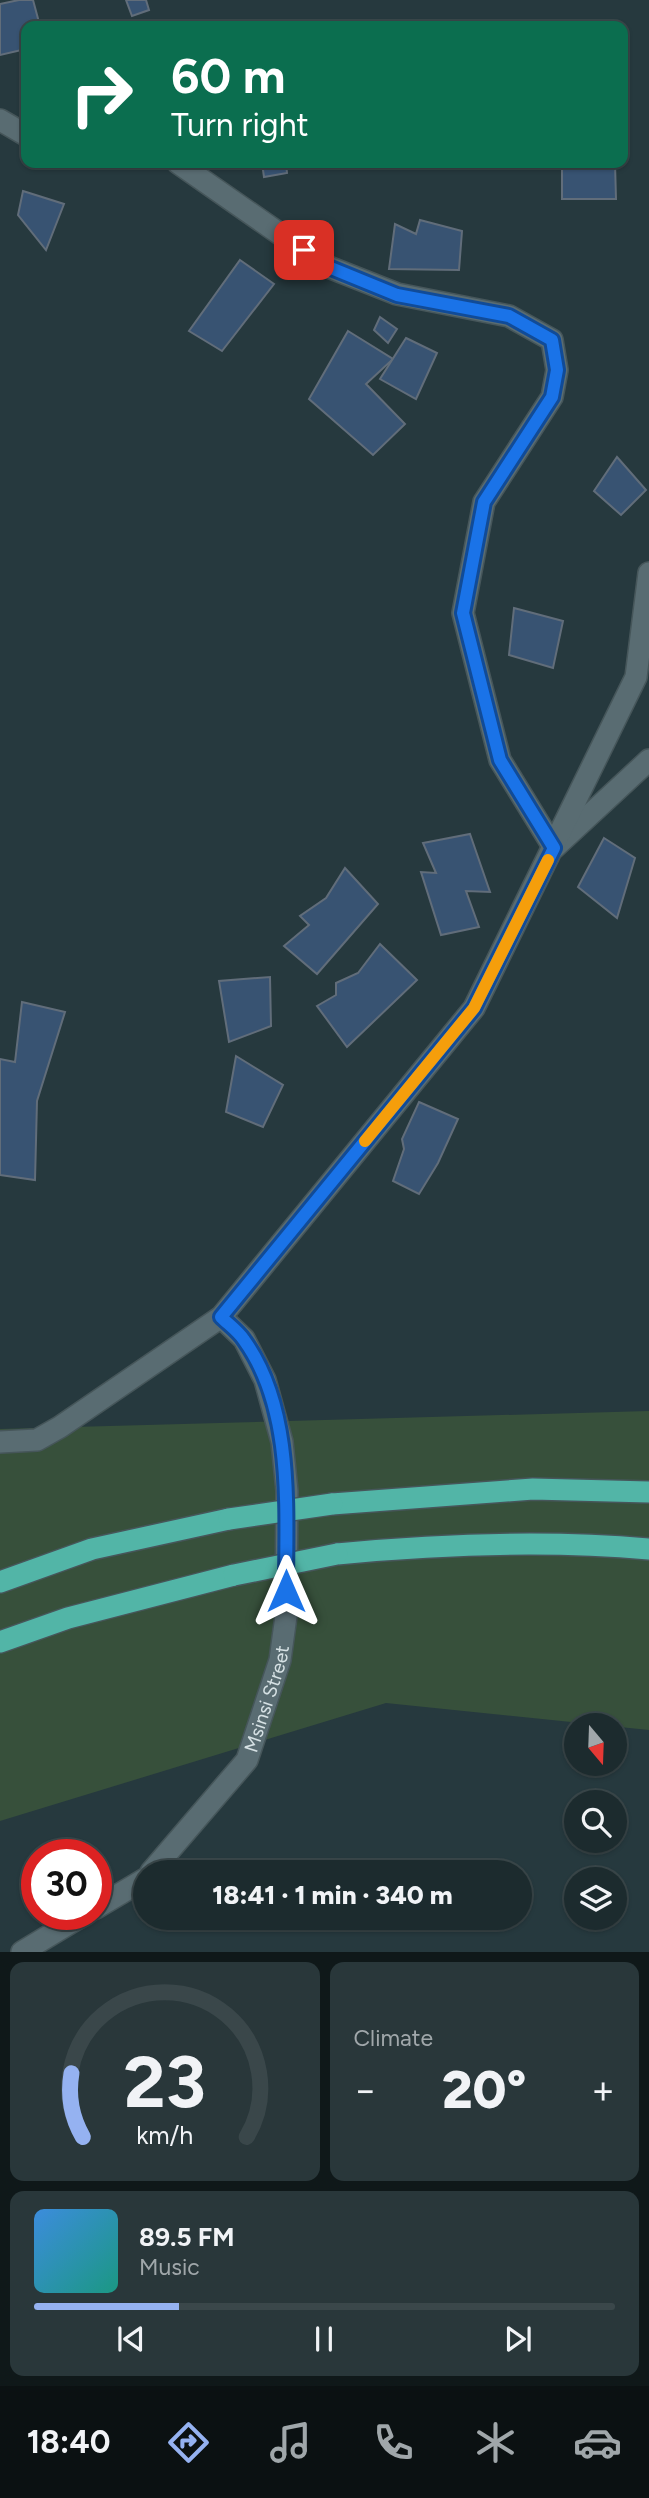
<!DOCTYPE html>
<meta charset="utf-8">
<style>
body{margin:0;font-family:Figtree,sans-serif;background:#29373a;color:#f1f3f6;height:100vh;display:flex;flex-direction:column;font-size:26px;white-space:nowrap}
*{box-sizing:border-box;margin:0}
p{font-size:23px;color:#a0a7aa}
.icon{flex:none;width:38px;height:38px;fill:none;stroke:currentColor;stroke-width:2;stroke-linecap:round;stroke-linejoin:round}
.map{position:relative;height:1952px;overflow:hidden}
.sheet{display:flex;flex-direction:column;gap:10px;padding:10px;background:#0f1819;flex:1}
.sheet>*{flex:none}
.top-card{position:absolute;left:21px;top:21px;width:607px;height:147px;border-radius:14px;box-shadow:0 2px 5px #0004,0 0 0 2px #3a474a;background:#0b6e4f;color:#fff;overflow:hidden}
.needle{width:46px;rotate:161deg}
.fabs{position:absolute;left:564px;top:1713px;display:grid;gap:14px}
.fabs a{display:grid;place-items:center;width:63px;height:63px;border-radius:50%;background:#1c2b2e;box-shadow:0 2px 5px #0004,0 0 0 2px #3a474a;font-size:35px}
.speed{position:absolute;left:21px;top:1839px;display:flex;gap:14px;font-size:35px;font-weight:700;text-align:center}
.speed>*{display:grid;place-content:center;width:91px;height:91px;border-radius:50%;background:#1c2b2e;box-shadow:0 2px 5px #0004,0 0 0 2px #3a474a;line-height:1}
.speed .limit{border:10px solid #d22;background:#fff;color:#111}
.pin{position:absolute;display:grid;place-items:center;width:60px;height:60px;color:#fff;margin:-30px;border-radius:14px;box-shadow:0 4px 10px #0006}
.me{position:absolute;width:77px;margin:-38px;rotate:0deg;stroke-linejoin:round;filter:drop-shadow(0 0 5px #0008)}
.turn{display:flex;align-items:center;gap:24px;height:147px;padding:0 35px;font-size:32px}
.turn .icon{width:91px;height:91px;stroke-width:2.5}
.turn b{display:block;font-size:49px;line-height:60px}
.big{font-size:52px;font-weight:800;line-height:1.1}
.sheet .widget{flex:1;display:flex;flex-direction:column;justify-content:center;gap:10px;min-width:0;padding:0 24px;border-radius:14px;background:#29373a}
.sheet .dial{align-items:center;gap:0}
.dial svg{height:182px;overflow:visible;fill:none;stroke:#3a474a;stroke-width:7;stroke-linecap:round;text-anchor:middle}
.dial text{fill:#f1f3f6;stroke:none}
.song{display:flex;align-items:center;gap:21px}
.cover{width:84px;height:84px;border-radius:10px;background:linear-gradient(135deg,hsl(210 70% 55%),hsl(170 70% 35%))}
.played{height:7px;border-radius:4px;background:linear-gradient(90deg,#95b2f1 25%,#3a474a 25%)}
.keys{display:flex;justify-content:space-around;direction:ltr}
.heat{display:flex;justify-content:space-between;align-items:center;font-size:38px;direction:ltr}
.sheet .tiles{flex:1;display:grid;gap:10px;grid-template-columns:1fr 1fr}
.widget:last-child{grid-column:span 2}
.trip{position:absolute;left:133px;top:1860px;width:399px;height:70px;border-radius:35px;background:#1c2b2e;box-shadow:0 2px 5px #0004,0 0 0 2px #3a474a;font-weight:800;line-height:70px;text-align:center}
.tab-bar{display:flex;height:112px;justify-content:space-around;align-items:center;background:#0b1112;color:#a0a7aa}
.tab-bar .icon{width:49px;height:49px}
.tab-bar .current{color:#95b2f1}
.tab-bar b{font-size:32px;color:#f1f3f6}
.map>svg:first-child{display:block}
</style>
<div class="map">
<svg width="649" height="1952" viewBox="0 0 649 1952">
<rect width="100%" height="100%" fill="#26393e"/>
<polygon fill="#37503b" points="649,1411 649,1730 386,1703 0,1821 0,1429"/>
<g fill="#385372" stroke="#616d7a" stroke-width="2">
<polygon points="19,0 33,0 40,26 26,26 26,49 0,55 0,4"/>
<polygon points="126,0 146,0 149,10 132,16"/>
<polygon points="262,163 286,163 287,173 264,177"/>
<polygon points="562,163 615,163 616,199 562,199"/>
<polygon points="23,191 64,204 46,250 18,215"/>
<polygon points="420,220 462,231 459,270 389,269 395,224 416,234"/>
<polygon points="240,260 274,284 222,351 189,331"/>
<polygon points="380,317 397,329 388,343 374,330"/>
<polygon points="348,331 393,359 366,384 405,424 373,455 309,399"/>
<polygon points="406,338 437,353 416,399 380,379"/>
<polygon points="617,457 646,490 621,515 594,491"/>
<polygon points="514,608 563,621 553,668 509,655"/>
<polygon points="470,834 490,892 466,891 479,927 441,935 421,872 436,873 423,843"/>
<polygon points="604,838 635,858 617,918 578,887"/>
<polygon points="345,868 378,904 317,974 284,946 309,925 300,916 326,898"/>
<polygon points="380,944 417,980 347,1047 317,1006 336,995 336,983 358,973"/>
<polygon points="270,977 271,1026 229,1042 219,981"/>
<polygon points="22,1002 65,1012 37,1101 35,1180 0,1175 0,1059 15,1062"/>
<polygon points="236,1056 283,1085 263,1127 226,1112"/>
<polygon points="419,1102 458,1119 438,1163 419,1194 393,1181 404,1149 402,1139"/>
</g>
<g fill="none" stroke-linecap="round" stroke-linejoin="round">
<g stroke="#46565a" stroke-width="24">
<g id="street">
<polyline points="0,120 26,135"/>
<polyline points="178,163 326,266 397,294 509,316 552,340 557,370 552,397 484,502 463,613 500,760 554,848 649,760"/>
<polyline points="0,1442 37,1440 60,1427 221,1317 474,1008 636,677 649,573"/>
<path id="s1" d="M151,1872L247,1760L280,1660L286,1616L287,1491L282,1442L265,1380L244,1339L221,1317"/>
<polyline points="96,1908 145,1879"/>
<polyline points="22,1952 85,1914"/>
</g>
</g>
<g stroke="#46565a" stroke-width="24">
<g id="highway">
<polyline points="332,1504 533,1489 649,1492"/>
<path d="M337,1554C441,1544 545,1540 649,1549"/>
<polyline points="0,1582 92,1549 229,1519"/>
<polyline points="0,1642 68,1618 234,1575"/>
</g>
</g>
<use href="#street" stroke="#596c72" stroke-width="21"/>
<use href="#highway" stroke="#52b5a7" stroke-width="21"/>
<g stroke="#46565a" stroke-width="24" stroke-linecap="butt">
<g id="highway-bridge">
<polyline points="229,1519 332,1504"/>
<polyline points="234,1575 337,1554"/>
</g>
</g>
<use href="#highway-bridge" stroke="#52b5a7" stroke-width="21"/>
</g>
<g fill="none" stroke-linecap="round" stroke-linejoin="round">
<g stroke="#114b97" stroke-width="18">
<path id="route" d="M286,1591C286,1510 294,1409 244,1340C238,1331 228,1324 221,1317L474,1008L554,848L500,760L463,613L484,502L552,397L557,370L552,340L509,316L397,295L326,266L304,250"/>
</g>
<use href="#route" stroke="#1a73e8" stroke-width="12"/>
<polyline stroke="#f59e0b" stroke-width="12" points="365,1141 474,1008 548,860"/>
</g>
<g text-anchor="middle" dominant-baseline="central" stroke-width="7" stroke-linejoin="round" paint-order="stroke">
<g font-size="19" fill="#d6e1e4" stroke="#161e21">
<text stroke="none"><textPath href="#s1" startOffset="212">Msinsi Street</textPath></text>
</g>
</g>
</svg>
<div class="fabs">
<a><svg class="needle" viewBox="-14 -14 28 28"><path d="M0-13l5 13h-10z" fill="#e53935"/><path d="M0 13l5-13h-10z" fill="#a0a7aa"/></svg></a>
<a><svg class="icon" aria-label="search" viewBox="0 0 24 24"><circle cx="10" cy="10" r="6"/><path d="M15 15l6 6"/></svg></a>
<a><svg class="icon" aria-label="layers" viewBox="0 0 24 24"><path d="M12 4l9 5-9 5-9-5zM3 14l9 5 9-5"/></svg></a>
</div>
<div class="speed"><div class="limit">30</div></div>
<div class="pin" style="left:304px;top:250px;background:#d93025"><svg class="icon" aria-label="arrive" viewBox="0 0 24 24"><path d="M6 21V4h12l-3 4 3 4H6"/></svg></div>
<svg class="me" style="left:286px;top:1591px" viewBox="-20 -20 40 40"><path d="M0-17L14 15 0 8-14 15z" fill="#1a73e8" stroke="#fff" stroke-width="4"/></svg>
<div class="trip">18:41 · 1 min · 340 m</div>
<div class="top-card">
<div class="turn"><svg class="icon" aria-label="right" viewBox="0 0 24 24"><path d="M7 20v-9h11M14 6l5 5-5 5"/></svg><div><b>60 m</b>Turn right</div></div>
</div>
</div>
<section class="sheet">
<div class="tiles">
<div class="widget dial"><svg viewBox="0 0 100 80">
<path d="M14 69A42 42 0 1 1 86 69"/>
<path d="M14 69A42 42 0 0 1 9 41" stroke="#95b2f1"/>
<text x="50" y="56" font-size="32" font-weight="700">23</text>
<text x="50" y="72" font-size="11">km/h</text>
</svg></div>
<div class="widget"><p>Climate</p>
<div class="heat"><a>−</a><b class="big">20°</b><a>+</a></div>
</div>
<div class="widget">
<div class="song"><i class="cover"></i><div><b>89.5 FM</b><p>Music</p></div></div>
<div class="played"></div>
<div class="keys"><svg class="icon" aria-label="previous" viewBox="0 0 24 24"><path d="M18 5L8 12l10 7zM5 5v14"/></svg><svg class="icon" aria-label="pause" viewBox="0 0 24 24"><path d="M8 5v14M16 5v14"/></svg><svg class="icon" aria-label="next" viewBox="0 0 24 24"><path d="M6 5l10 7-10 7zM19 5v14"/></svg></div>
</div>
</div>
</section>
<nav class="tab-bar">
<b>18:40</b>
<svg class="icon current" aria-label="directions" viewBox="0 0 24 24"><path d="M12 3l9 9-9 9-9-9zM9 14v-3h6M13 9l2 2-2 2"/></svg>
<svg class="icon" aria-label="music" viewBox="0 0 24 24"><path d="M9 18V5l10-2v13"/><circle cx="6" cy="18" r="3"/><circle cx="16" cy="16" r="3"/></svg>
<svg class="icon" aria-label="phone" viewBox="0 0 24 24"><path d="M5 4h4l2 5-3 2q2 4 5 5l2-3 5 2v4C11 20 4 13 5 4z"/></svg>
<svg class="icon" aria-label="climate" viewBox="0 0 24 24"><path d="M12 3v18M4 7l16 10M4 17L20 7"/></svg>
<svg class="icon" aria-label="car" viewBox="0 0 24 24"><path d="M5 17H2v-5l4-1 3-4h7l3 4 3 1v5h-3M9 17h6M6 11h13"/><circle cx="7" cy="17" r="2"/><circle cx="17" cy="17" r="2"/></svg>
</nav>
